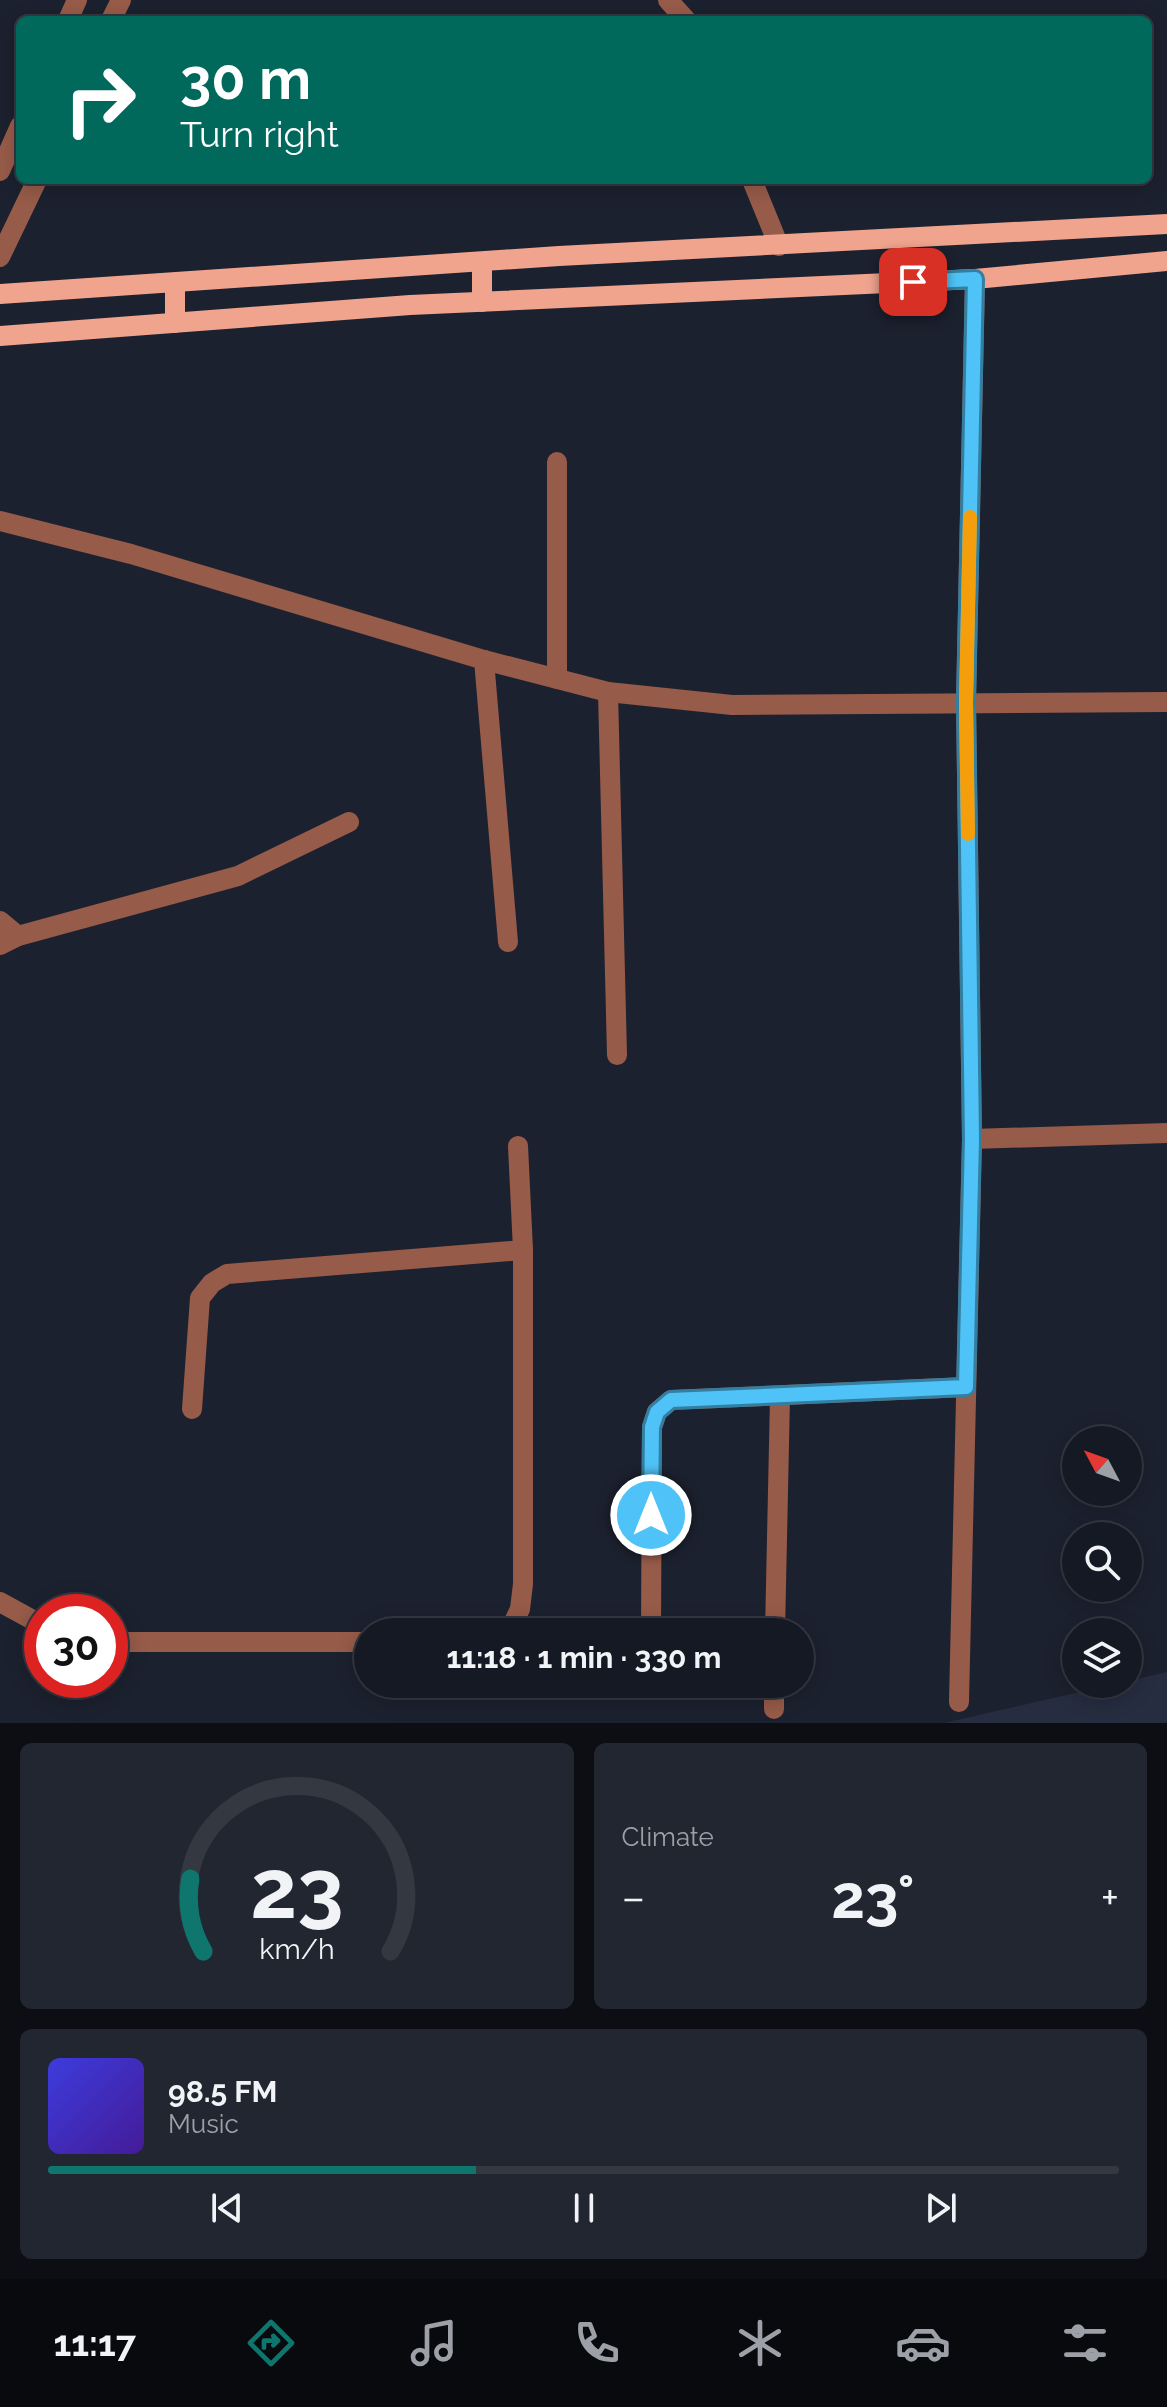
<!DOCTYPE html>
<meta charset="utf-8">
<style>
body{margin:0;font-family:Raleway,sans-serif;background:#222630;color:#f1f3f6;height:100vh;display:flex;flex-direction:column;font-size:30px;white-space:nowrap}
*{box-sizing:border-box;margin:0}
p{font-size:26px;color:#9da0a6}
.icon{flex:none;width:44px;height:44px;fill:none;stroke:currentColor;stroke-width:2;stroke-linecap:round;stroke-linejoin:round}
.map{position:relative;height:1723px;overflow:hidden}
.details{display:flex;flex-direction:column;gap:20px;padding:20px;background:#0c0e13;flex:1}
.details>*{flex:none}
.top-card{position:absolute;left:16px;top:16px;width:1136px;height:168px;border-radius:12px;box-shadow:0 4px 20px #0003,0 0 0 2px #343841;background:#00695c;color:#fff;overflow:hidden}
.needle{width:52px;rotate:311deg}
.fabs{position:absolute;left:1062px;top:1426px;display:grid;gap:16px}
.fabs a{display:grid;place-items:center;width:80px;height:80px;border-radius:50%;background:#151923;box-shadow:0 4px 20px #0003,0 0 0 2px #343841;font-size:40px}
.speed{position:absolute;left:24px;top:1594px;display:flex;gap:16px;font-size:40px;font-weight:700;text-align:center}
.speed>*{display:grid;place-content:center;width:104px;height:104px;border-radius:50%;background:#151923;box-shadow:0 4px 20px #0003,0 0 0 2px #343841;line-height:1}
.speed .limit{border:12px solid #d22;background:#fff;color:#111}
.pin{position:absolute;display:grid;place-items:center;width:68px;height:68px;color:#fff;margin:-34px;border-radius:16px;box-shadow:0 4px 12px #0006}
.me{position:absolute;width:88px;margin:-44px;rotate:0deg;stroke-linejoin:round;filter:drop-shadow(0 0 6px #0008)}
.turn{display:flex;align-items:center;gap:28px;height:168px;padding:0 32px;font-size:36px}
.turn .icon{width:104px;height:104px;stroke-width:2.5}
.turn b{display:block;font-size:56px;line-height:68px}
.big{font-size:60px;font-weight:700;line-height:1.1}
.details .widget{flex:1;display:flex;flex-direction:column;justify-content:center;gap:12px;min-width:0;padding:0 28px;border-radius:12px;background:#222630}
.details .dial{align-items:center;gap:0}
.dial svg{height:208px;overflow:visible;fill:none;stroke:#343841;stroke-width:7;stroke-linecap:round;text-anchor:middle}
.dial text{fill:#f1f3f6;stroke:none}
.song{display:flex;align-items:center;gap:24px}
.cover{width:96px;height:96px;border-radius:12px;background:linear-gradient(135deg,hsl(240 70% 55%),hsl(260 70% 35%))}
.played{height:8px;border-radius:4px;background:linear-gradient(90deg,#0f766e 40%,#343841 40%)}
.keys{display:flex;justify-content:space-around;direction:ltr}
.heat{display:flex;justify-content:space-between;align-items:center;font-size:44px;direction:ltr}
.details .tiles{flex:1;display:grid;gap:20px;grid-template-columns:1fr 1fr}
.widget:last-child{grid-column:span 2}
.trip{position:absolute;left:354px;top:1618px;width:460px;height:80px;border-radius:40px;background:#151923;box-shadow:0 4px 20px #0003,0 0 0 2px #343841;font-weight:700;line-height:80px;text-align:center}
.menu{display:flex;height:128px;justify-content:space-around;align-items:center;background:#080a0e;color:#9da0a6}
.menu .icon{width:56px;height:56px}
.menu .current{color:#0f766e}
.menu b{font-size:36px;color:#f1f3f6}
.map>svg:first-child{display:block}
</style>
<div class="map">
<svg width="1167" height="1723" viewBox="0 0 1167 1723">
<rect width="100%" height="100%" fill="#1c212f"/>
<polygon fill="#262d40" points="1167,1672 1167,1723 944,1723 1115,1684 1128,1684 1128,1681"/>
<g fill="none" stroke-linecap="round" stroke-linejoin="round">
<g stroke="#975b49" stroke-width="20">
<polyline points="668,0 686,20"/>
<polyline points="68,20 77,0"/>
<polyline points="111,20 121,0"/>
<polyline points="0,171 20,126"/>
<polyline points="752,180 779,246"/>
<polyline points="0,257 37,180"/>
<polyline points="557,462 557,679"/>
<polyline points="0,521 131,554 484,660 608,692 732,705 1167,702"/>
<polyline points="484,660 508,942"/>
<polyline points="608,692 617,1055"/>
<polyline points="0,921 18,936"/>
<polyline points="0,945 18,936 238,876 349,822"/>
<polyline points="972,1139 1167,1133"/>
<polyline points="192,1409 200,1298 212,1283 227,1274 523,1250"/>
<polyline points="0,1602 42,1625"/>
<polyline points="509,1632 520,1609 523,1584 523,1250 518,1146"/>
<polyline points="651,1632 652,1427 657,1412 671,1400 966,1387"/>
<polyline points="775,1632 780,1397"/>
<polyline points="110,1642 368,1642"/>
<polyline points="959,1702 972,1139 966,702 975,279"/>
<polyline points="774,1709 774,1684"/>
</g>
<g stroke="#f0a48e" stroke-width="20">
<polyline points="482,262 482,302"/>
<polyline points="175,283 175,323"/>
<polyline points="0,294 559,256 1167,224"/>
<polyline points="0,336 410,305 975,279 1167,261"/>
</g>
</g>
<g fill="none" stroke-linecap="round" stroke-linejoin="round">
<g stroke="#337fa1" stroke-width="20">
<polyline id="route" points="651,1515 652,1427 657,1412 671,1400 966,1387 972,1139 966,702 975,279 913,282"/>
</g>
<use href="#route" stroke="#4fc3f7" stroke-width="14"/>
<polyline stroke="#f59e0b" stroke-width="14" points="968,834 966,702 970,517"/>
</g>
</svg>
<div class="fabs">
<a><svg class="needle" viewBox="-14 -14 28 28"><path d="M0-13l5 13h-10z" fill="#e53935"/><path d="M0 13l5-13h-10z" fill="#9da0a6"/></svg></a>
<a><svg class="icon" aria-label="search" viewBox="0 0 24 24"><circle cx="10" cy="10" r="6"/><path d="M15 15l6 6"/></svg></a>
<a><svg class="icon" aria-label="layers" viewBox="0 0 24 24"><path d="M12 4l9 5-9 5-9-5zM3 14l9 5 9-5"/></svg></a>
</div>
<div class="speed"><div class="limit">30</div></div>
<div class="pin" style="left:913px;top:282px;background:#d93025"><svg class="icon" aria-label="arrive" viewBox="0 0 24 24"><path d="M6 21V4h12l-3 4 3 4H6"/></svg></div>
<svg class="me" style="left:651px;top:1515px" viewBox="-20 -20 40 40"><circle r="17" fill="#4fc3f7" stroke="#fff" stroke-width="3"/><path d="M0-11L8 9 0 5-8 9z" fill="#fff"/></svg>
<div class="trip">11:18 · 1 min · 330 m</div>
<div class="top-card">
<div class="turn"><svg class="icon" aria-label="right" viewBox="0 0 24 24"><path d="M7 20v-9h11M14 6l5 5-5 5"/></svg><div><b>30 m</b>Turn right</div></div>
</div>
</div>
<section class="details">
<div class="tiles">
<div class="widget dial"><svg viewBox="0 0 100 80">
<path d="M14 69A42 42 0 1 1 86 69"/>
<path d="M14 69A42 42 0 0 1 9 41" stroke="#0f766e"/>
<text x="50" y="56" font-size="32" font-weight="700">23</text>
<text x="50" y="72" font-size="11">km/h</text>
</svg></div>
<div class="widget"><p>Climate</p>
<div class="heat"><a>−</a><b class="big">23°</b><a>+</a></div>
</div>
<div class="widget">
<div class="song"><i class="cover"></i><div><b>98.5 FM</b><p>Music</p></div></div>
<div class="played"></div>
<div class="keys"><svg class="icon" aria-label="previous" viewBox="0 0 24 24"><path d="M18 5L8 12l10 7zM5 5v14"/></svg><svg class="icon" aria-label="pause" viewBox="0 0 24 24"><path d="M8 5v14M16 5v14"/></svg><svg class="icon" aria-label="next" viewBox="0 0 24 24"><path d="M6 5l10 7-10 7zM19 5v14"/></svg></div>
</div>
</div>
</section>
<nav class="menu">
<b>11:17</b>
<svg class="icon current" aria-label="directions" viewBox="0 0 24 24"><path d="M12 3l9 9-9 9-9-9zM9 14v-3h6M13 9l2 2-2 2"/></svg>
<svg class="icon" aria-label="music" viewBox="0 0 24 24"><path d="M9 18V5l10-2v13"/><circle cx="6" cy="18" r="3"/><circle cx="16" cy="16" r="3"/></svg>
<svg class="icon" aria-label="phone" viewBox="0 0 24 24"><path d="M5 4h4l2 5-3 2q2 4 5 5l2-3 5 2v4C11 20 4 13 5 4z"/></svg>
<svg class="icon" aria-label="climate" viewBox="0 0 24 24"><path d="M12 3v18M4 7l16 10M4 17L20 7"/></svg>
<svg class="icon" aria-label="car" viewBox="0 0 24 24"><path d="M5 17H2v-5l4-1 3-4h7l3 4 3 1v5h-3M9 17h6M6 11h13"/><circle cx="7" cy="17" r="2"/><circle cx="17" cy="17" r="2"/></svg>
<svg class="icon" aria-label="filters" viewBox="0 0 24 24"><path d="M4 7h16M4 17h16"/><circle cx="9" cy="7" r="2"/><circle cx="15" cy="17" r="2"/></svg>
</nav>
